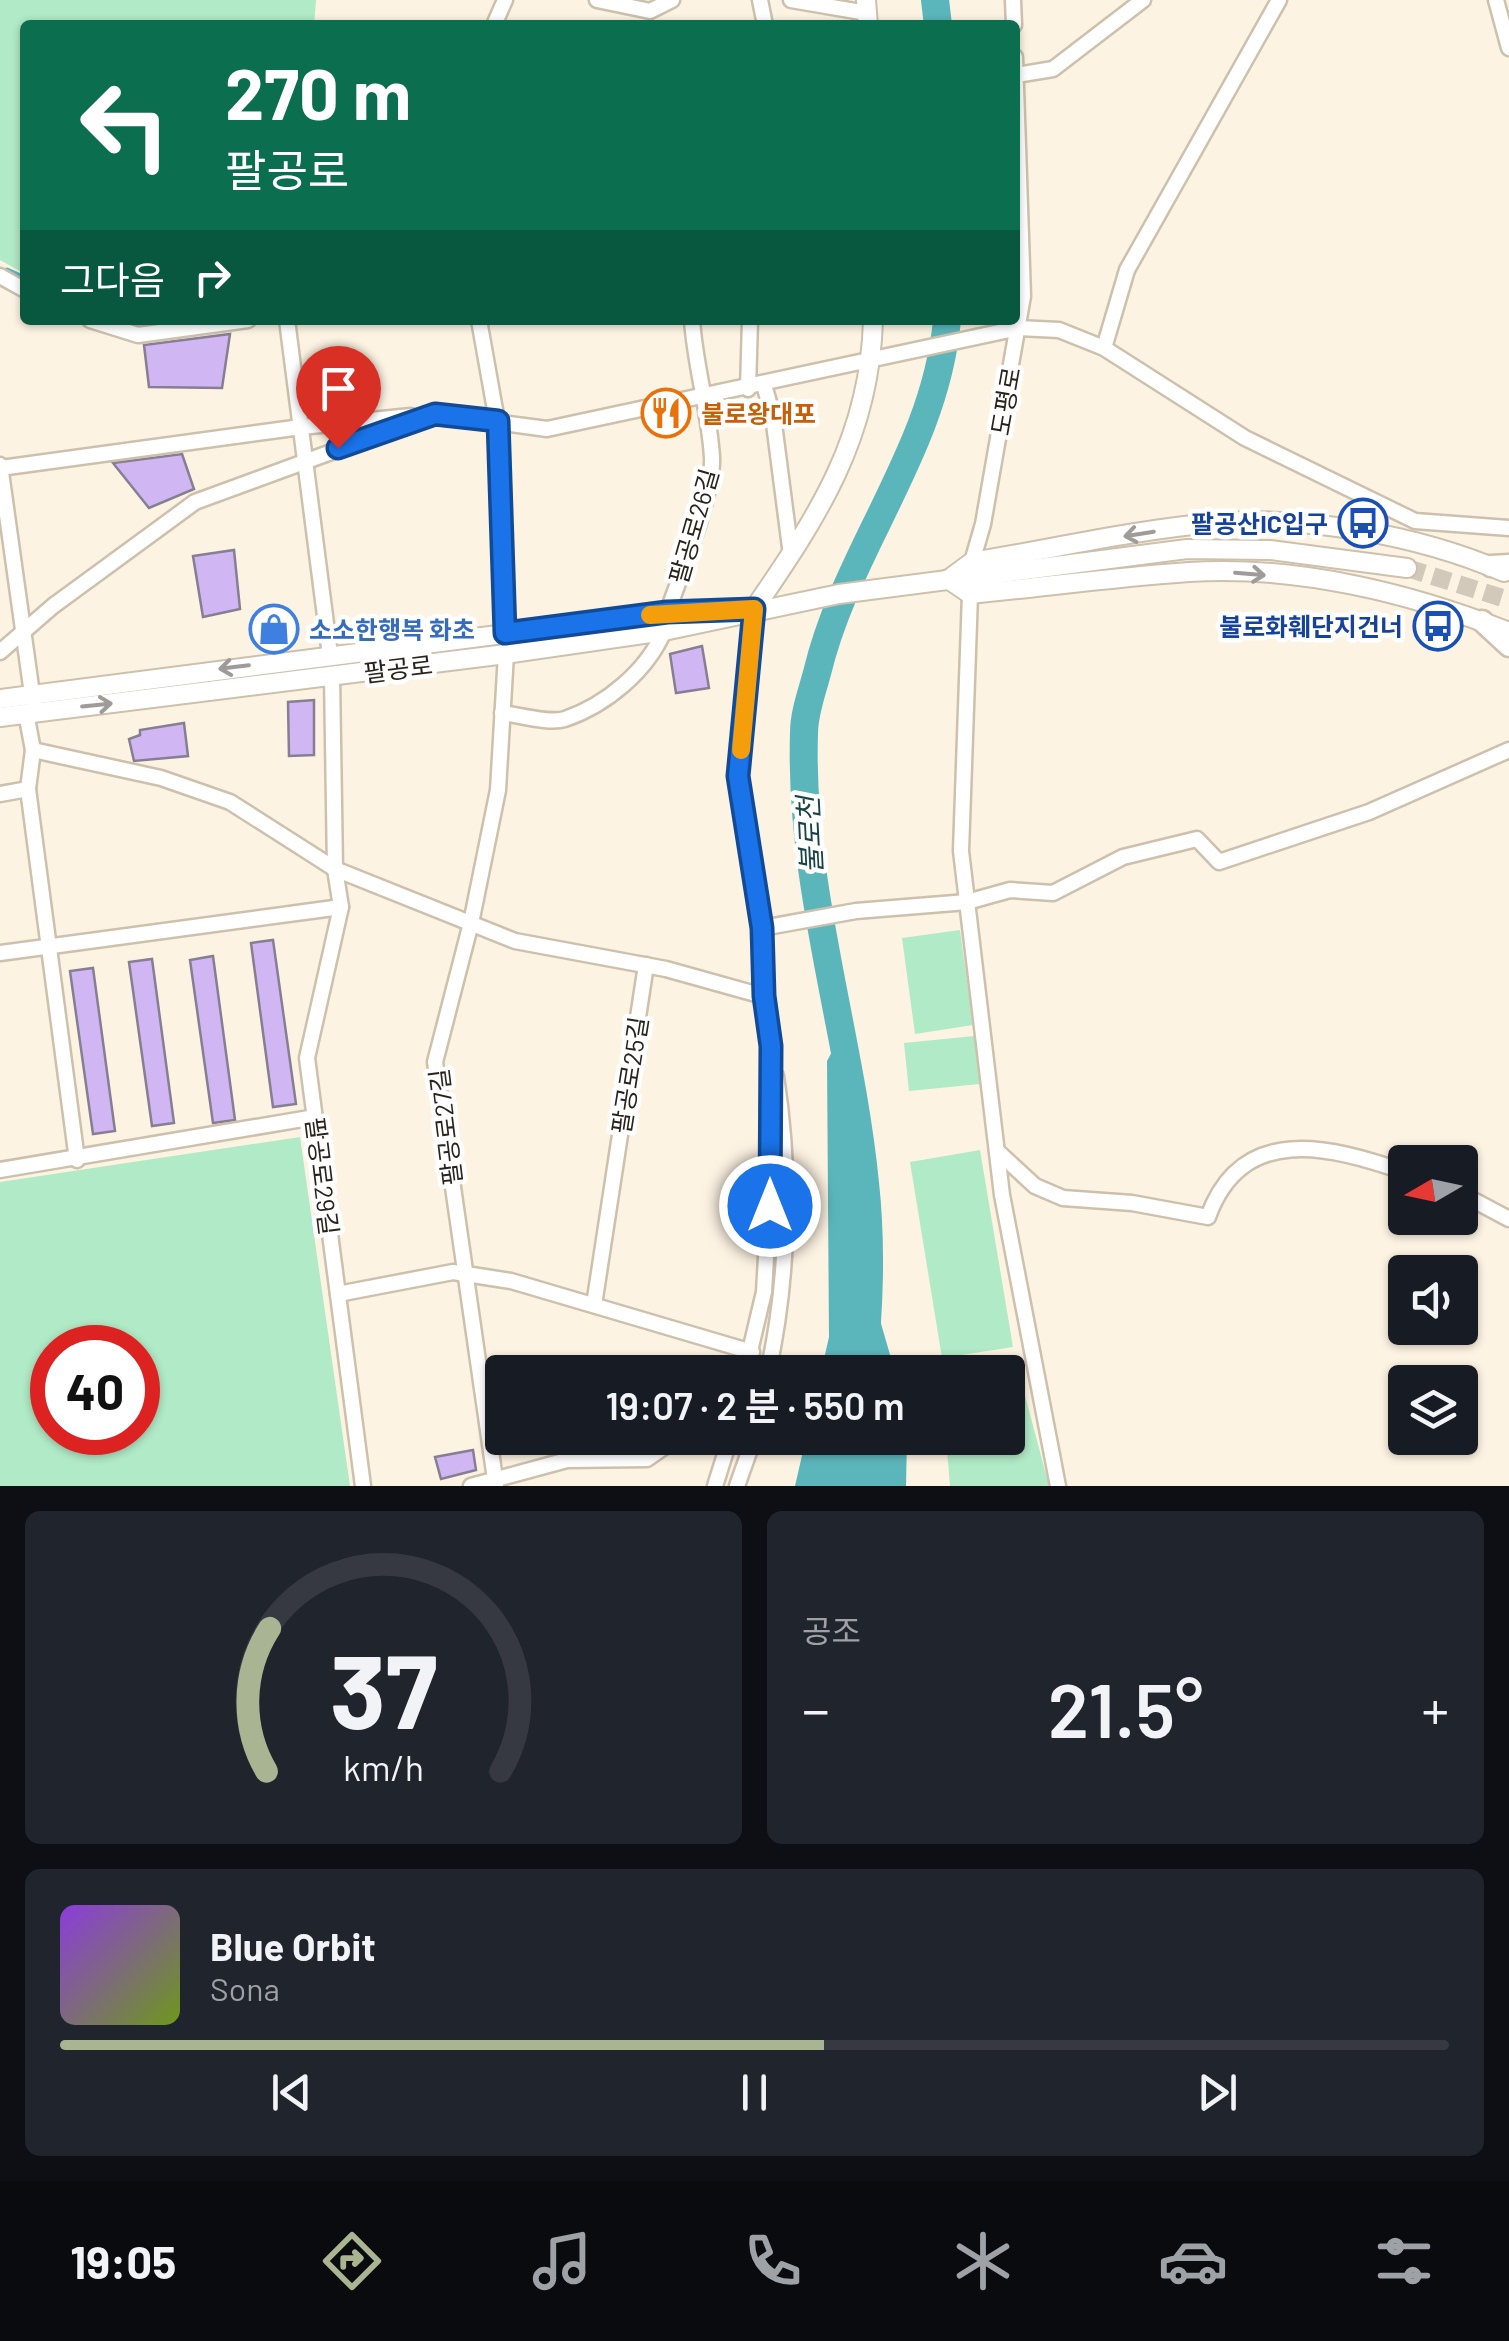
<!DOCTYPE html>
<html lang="ko">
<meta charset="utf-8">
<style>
body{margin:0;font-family:Barlow,"Noto Sans KR",sans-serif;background:#20242c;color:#f1f3f6;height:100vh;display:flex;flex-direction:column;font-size:38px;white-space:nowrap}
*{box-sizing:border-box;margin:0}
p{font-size:32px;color:#9ea1a6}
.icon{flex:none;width:55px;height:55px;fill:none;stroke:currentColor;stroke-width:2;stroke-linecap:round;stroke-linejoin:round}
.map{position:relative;height:1486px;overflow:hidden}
.sheet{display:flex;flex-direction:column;gap:25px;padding:25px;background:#0d0f14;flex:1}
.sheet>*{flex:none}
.top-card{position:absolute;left:20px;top:20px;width:1000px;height:305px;border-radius:10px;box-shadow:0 2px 8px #0004;background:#0b6e4f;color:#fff;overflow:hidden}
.needle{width:65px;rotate:261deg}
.buttons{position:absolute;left:1388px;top:1145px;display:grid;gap:20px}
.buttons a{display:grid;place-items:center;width:90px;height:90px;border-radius:10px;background:#171b24;box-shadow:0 2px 8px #0004;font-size:50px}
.speed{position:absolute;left:30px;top:1325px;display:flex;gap:20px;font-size:50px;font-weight:700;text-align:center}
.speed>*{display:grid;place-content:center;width:130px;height:130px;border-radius:50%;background:#171b24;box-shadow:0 2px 8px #0004;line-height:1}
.speed .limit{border:15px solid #d22;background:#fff;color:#111}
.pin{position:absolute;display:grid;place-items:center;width:85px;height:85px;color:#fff;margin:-102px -42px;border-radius:50% 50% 50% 0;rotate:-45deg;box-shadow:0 0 10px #0007}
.pin .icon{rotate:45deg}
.me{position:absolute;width:110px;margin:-55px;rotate:0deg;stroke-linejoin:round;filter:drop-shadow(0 0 8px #0008)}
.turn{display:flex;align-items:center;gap:35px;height:210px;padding:0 40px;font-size:45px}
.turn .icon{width:130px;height:130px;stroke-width:2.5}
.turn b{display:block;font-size:70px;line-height:85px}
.then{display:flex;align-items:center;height:95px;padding:0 40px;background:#0003;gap:20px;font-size:38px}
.big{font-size:75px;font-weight:600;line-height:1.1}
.sheet .tile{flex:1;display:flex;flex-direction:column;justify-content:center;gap:15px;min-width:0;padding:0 35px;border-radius:15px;background:#20242c}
.sheet .dial{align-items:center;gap:0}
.dial svg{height:260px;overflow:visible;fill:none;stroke:#363941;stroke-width:7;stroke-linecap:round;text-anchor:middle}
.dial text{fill:#f1f3f6;stroke:none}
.song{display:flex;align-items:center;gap:30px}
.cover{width:120px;height:120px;border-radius:15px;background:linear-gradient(135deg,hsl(270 70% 55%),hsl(80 70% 35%))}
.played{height:10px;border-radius:5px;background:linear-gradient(90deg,#a9b492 55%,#363941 55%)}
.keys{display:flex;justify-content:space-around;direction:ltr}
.heat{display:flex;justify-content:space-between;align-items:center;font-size:55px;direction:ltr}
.sheet .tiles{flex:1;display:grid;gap:25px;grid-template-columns:1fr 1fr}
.tile:last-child{grid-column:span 2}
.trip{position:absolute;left:485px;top:1355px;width:540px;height:100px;border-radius:10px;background:#171b24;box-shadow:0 2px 8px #0004;font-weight:600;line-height:100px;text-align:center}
.menu{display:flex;height:160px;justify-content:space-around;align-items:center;background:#090b0e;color:#9ea1a6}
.menu .icon{width:70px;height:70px}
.menu .current{color:#a9b492}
.menu b{font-size:45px;color:#f1f3f6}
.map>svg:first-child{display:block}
</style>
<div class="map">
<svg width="1509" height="1486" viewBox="0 0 1509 1486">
<rect width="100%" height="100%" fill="#fdf3e3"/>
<g fill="#b1eac6" fill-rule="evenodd">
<polygon points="0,0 316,0 314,25 25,25 25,274 0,260"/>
<polygon points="960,930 973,1025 915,1034 902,938"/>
<polygon points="974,1036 980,1084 909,1091 904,1043"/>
<path d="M300,1137L350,1486H0V1182ZM52,1348H138V1432H52Z"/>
<polygon points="980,1150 1013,1347 942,1358 910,1162"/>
<polygon points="1018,1369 1049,1486 950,1486 946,1438 1008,1438 1008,1372 973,1372"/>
</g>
<g fill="#5bb6bc">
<polygon points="840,1037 865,1182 871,1289 895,1372 821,1372 829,1337 827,1061"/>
<polygon points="806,1438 907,1438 906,1486 795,1486"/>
</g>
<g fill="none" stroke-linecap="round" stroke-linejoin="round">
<polyline stroke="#5bb6bc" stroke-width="5" points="7,270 25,278"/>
<g stroke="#5bb6bc" stroke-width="28">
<polyline points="935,0 938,25"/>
<path d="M863,1372C869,1309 872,1247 865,1183C850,1032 799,886 804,733C804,713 812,692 817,673C847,548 935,451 947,320"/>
</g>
</g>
<g fill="#d0b7f3" stroke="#867e91" stroke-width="2.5">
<polygon points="230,334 222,388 149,387 144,345"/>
<polygon points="182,454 194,489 149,508 113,463"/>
<polygon points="234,550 240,609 203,617 193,556"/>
<polygon points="702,646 709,688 676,693 670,654"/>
<polygon points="314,700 314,755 289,756 288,702"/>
<polygon points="184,723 188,756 134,761 129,739 140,735 140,730"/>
<polygon points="273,940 296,1104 273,1107 251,943"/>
<polygon points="213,956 235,1120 213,1123 190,960"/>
<polygon points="152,959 174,1123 152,1126 129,962"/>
<polygon points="93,968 115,1131 93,1134 70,971"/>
<polygon points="473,1450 476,1470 441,1479 435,1457"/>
</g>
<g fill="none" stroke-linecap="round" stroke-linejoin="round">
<polyline stroke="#d2c9bb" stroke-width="18" stroke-dasharray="18 9" stroke-linecap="butt" points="1407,568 1509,600"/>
<g stroke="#cdc0ad" stroke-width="19">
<g id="minor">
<polyline points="597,0 650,11 672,0"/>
<polyline points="760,0 765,25"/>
<polyline points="791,0 867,13"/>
<polyline points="1013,0 1014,25"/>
<polyline points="1496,0 1509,48"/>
<polyline points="494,25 505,0"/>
<polyline points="1016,75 1053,69 1143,0"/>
<polyline points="0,276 25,290"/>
<polyline points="90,320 138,335 248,320"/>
<polyline points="287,320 330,655"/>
<polyline points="479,320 497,421 505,633"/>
<polyline points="1104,348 1127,270 1279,0"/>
<polyline points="764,385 773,416 791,555"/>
<polyline points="748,389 750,320"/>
<polyline points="0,465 33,701"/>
<polyline points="0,468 301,427 411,416"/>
<polyline points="972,562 983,524 1023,296 1015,57"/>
<polyline points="970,594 961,851 1002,1195 1058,1486"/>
<path d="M667,613C680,577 714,492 712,457C709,410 695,366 692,320"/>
<polyline points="0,652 53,606 195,502 435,414 547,429 1018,328 1059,330 1104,348 1245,438 1415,521 1509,528"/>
<polyline points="332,676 335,869 341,907 307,1058 363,1486"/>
<polyline points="26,713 33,750 161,778 230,802 335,869 515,941 666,969 763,996"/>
<path d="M502,713C519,715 549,724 565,719C606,705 647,671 664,631"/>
<polyline points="33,750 28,789 77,1160"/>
<polyline points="0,794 28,789"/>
<polyline points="762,928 856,911 967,902 1010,890 1053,893 1123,857 1197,839 1219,862 1369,812 1509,750"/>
<polyline points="0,953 341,907"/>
<path d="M997,1151L1035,1186L1063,1198L1132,1203L1208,1217C1242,1123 1329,1146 1405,1172"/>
<polyline points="0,1170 315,1117"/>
<polyline points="1460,1193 1509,1219"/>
<polyline points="338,1294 453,1272 511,1281 752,1352"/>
<polyline points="594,1305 646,965"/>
<polyline points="745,1372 764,1292 769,1205 771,1046 763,996 762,928 738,776 754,609"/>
<path d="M768,1372C789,1277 791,1173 776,1076"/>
<polyline points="471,1486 567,1460 647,1459 677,1438"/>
<polyline points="496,1486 435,1062 471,923 498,790 506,654"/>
<polyline points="715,1486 730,1438"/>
<polyline points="737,1486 754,1438"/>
</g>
</g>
<g stroke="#cdc0ad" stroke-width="22">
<g id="major">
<polyline points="866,0 868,25"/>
<path d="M953,576L972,562C1052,549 1133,530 1213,523C1306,515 1418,535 1504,572"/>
<path d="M948,579L970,594C1043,587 1116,577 1189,572C1296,565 1411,593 1509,632"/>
<path d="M754,609C818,516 870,437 873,320"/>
<polyline points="0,699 667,613 713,611"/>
<polyline points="0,717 506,654 664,631 839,594 1187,549 1270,550 1407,568"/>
</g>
</g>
<g stroke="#cdc0ad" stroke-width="25">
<g id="highway">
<polyline points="1491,566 1509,565"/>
<polyline points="1482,621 1509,646"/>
</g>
</g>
<use href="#minor" stroke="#fff" stroke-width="14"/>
<use href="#major" stroke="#fff" stroke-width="18"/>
<use href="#highway" stroke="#fff" stroke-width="20"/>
</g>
<defs><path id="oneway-shaft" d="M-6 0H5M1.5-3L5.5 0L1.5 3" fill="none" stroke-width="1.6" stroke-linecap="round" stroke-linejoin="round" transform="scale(2.5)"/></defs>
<g stroke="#9e9c99">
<use href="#oneway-shaft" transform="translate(1139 534) rotate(171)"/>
<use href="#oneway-shaft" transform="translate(1250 574) rotate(5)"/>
<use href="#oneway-shaft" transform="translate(234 667) rotate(173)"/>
<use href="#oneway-shaft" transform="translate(97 705) rotate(-6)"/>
</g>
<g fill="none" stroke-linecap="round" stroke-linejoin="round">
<g stroke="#114b97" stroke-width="25">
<polyline id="route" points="338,448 435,414 498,421 505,633 667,612 754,609 738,776 762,928 764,996 771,1046 770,1206"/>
</g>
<use href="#route" stroke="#1a73e8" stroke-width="18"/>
<polyline stroke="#f59e0b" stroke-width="18" points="650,615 754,609 741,750"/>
</g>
<defs>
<g id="restaurant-ring" transform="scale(2.5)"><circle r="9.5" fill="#fff" stroke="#e8710a" stroke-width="1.5"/><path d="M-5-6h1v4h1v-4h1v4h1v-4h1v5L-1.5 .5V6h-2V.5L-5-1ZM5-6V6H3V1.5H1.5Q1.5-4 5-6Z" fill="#e8710a"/></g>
<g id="bus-ring" transform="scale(2.5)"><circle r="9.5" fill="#fff" stroke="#1a4fb4" stroke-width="1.5"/><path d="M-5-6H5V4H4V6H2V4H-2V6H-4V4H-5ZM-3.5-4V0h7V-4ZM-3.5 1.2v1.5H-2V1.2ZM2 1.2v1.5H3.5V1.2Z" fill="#1a4fb4"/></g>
<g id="shop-ring" transform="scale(2.5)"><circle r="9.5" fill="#fff" stroke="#3f7fe0" stroke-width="1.5"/><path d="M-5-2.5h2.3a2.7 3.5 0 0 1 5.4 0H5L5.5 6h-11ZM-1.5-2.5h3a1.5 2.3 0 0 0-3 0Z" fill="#3f7fe0"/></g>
</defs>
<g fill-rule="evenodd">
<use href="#restaurant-ring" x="666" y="413"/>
<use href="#bus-ring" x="1363" y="523"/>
<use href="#bus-ring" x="1438" y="626"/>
<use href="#shop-ring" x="274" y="629"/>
</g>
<g text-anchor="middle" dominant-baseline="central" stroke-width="9" stroke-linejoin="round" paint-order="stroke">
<g font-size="25" fill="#28231c" stroke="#fff">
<text transform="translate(1005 401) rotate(-80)">도평로</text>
<text transform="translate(693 526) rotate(-74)">팔공로26길</text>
<text transform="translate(398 668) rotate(-7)">팔공로</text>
<text transform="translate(629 1075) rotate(-81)">팔공로25길</text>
<text transform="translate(445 1127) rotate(-97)">팔공로27길</text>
<text transform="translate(323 1176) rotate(83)">팔공로29길</text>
</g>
<g font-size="25" font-weight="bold" fill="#c56008" stroke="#fff" text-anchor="start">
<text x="701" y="413">불로왕대포</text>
</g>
<g font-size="25" font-weight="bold" fill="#164399" stroke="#fff" text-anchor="end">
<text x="1328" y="523">팔공산IC입구</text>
<text x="1403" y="626">불로화훼단지건너</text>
</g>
<g font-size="25" font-weight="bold" fill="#366cbe" stroke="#fff" text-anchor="start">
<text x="309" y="629">소소한행복 화초</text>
</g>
<g font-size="28" font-style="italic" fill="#194446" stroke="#fff">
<text transform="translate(809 835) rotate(-93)">불로천</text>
</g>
</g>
</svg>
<div class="buttons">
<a><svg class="needle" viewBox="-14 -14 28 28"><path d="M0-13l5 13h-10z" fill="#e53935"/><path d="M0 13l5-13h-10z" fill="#9ea1a6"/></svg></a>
<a><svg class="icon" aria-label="sound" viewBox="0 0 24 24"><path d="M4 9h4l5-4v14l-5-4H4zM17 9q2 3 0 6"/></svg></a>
<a><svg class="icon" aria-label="layers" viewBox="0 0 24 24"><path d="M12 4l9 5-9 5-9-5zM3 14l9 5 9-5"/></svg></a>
</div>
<div class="speed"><div class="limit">40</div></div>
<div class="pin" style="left:338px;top:448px;background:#d93025"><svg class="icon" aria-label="arrive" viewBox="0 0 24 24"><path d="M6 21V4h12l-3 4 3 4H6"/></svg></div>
<svg class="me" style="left:770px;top:1206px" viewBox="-20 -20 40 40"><circle r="17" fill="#1a73e8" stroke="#fff" stroke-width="3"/><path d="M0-11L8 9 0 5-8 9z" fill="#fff"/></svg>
<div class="trip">19:07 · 2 분 · 550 m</div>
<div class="top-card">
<div class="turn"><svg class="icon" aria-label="left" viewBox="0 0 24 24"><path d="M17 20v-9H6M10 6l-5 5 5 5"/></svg><div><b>270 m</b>팔공로</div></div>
<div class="then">그다음<svg class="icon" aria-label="right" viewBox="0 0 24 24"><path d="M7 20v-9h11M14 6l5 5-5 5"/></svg></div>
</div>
</div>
<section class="sheet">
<div class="tiles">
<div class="tile dial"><svg viewBox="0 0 100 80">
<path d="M14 69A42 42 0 1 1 86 69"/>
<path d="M14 69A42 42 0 0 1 15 25" stroke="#a9b492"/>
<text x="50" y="56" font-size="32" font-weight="700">37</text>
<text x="50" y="72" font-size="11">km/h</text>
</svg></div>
<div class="tile"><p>공조</p>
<div class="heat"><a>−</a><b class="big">21.5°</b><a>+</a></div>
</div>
<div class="tile">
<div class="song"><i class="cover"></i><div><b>Blue Orbit</b><p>Sona</p></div></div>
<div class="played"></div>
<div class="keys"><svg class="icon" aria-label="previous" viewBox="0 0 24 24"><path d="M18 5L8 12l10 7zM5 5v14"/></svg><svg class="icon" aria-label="pause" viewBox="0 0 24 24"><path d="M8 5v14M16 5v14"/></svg><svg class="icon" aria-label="next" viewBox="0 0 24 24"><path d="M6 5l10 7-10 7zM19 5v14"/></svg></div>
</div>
</div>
</section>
<nav class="menu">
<b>19:05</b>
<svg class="icon current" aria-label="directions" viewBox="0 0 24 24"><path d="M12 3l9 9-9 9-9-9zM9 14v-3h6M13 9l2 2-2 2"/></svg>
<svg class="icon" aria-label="music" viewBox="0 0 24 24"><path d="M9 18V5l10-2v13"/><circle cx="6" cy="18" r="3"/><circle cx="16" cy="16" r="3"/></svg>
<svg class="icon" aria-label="phone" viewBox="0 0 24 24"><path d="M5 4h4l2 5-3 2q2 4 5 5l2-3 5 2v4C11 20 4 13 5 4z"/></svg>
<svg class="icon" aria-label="climate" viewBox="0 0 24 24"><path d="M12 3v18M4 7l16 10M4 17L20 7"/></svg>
<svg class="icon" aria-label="car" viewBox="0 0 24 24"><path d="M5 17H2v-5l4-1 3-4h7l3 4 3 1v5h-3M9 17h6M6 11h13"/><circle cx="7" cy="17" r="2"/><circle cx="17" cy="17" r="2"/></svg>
<svg class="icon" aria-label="filters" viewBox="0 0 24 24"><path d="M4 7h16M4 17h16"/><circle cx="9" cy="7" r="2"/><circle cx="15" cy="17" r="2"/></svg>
</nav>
